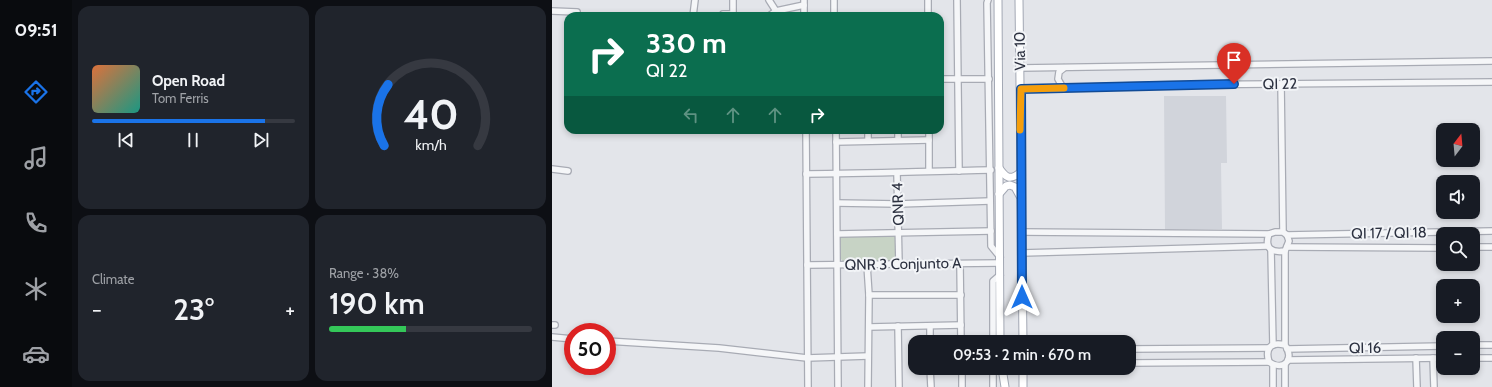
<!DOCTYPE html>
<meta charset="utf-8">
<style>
body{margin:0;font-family:Cabin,sans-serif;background:#20242c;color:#f1f3f6;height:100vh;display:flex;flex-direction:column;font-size:15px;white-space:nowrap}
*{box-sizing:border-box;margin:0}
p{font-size:13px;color:#9ea1a6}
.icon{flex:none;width:22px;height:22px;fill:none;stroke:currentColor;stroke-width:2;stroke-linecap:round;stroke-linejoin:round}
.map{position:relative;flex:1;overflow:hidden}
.panel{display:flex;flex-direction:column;gap:6px;padding:6px;background:#0d0f14;width:480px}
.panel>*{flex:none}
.top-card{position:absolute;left:12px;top:12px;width:380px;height:122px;border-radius:12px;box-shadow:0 2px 6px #0003;background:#0b6e4f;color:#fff;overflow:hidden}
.needle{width:26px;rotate:16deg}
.tools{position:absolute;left:884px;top:123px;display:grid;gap:8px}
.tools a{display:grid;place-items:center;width:44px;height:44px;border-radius:8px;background:#171b24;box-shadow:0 2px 6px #0003;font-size:20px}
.speed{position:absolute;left:12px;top:323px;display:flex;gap:8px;font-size:20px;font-weight:700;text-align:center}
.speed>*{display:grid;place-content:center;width:52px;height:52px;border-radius:50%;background:#171b24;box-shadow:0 2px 6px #0003;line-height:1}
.speed .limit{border:6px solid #d22;background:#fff;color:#111}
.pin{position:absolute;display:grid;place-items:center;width:34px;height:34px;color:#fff;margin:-41px -17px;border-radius:50% 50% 50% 0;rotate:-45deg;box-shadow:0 0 4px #0007}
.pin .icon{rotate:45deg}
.me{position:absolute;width:44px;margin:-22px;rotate:0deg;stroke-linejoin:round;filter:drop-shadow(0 0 3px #0008)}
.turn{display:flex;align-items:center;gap:14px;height:84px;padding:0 16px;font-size:18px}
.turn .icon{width:52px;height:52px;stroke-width:2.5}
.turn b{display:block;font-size:28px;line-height:34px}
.lanes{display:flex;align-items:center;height:38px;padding:0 16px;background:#0003;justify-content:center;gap:20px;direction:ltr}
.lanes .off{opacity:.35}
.big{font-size:30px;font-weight:600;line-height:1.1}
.panel .widget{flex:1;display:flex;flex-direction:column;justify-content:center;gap:6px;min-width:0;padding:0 14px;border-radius:12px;background:#20242c}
.panel .dial{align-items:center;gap:0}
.dial svg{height:104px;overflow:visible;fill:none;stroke:#363941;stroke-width:7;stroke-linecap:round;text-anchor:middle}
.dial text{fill:#f1f3f6;stroke:none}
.song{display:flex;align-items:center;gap:12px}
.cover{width:48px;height:48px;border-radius:6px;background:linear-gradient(135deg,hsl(20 70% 55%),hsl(170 70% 35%))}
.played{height:4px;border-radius:2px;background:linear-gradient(90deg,#1a73e8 85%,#363941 85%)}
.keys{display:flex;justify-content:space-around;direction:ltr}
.heat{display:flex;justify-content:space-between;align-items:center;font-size:22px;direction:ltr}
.charge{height:6px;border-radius:3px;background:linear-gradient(90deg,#34c759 38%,#363941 0)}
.panel .tiles{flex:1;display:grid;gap:6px;grid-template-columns:repeat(2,1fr)}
.trip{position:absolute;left:356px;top:335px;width:228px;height:40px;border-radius:12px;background:#171b24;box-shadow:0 2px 6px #0003;font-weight:600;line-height:40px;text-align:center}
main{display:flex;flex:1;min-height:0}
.menu{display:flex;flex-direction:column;width:72px;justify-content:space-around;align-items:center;background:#090b0e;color:#9ea1a6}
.menu .icon{width:28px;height:28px}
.menu .active{color:#1a73e8}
.menu b{font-size:18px;color:#f1f3f6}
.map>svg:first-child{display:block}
</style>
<main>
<nav class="menu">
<b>09:51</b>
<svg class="icon active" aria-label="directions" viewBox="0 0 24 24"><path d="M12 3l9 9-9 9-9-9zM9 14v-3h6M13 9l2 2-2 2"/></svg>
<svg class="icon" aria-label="music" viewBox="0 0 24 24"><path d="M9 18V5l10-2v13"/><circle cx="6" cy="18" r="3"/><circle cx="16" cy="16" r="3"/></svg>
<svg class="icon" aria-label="phone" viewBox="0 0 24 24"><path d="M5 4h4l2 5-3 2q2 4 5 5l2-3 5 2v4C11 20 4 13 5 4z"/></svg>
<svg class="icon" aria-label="climate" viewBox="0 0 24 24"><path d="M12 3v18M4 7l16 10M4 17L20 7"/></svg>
<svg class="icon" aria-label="car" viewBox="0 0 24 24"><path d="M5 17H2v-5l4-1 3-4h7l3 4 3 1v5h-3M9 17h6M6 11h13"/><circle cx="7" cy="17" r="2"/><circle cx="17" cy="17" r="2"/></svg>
</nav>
<section class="panel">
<div class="tiles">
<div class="widget">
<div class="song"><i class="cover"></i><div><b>Open Road</b><p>Tom Ferris</p></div></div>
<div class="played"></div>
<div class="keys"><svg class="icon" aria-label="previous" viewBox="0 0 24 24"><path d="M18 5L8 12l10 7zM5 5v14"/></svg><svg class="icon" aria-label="pause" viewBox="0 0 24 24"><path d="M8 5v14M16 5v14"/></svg><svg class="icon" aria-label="next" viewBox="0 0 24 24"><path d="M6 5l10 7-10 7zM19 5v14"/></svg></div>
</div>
<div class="widget dial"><svg viewBox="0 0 100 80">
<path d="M14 69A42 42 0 1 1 86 69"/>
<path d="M14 69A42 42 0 0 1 17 22" stroke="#1a73e8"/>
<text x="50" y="56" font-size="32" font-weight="700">40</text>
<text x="50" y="72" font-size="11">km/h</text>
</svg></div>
<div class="widget"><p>Climate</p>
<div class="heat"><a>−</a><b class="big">23°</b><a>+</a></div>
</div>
<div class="widget"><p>Range · 38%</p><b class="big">190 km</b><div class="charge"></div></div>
</div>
</section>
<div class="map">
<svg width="940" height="387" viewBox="0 0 940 387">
<rect width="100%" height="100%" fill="#e3e5ea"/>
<polygon fill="#d1d4db" points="612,96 674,96 675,163 669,163 670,229 613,230"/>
<polygon fill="#c7d3c5" points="342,236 344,238 345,260 342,262 291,262 289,259 288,238 290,237"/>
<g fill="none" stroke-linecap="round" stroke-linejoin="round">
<g stroke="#a8abb4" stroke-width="8">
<g id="minor">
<polyline points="217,0 224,11"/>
<polyline points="252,0 252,16"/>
<polyline points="282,0 282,16"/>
<polyline points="376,0 376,16"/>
<polyline points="405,0 407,171"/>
<polyline points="436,0 435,3 439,246 448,257"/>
<polyline points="0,11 25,12"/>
<polyline points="171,14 181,14 181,0"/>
<polyline points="141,16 143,0"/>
<polyline points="217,16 224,11 252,5"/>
<polyline points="468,68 940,61"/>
<polyline points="512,68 507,72 506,79 510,86 514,88"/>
<polyline points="388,79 437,79"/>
<path d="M729,84L731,232L735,235L737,241L733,251C720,253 712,249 717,234L723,232H731"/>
<polyline points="469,89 605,85 940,82"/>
<polyline points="254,130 256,387"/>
<polyline points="284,130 286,387"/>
<polyline points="316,130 316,141"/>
<polyline points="346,130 346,140"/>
<polyline points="377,130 377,171"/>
<polyline points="284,142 377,140"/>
<polyline points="0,169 16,171"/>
<polyline points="345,173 347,264"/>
<path d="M254,174C316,174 377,171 439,170"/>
<polyline points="285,203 346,204 438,201"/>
<polyline points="470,232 717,234"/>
<polyline points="285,234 439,231"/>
<polyline points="735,235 940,231"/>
<polyline points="735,247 891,248"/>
<polyline points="921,247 940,247"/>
<polyline points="719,250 721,345"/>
<polyline points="470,253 716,246"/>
<polyline points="408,264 409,342"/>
<polyline points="255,265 448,263"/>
<polyline points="315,265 317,295 316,387"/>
<polyline points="317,295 409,295"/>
<polyline points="0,325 3,325"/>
<polyline points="346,326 347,387"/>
<polyline points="378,326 378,342"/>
<polyline points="317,327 409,325"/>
<polyline points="0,337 21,339"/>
<polyline points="55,341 167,348 255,358 316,356"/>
<polyline points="441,342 441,281 448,275"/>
<path d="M733,345C718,341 713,349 717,362C732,372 743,359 733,345V251"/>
<polyline points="921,345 940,345"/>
<polyline points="577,349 717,348"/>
<polyline points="735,349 891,346"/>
<polyline points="864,358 865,387"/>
<polyline points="881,358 882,387"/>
<polyline points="921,358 940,358"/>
<polyline points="736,360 891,358"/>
<polyline points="577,363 717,362"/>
<polyline points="721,365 721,387"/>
<polyline points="733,365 733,387"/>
<polyline points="378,368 379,387"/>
<polyline points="410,368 410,387"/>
<polyline points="441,387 441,368"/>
</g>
</g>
<g stroke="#a3a8b4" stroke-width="9">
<g id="major">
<polyline points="446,0 448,342"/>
<polyline points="467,0 471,342"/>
<path d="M447,168C454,178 458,181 469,172"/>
<polyline points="447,194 454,186 458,185 463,187 468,196"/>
<polyline points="450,368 453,387"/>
<polyline points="471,387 471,368"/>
</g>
</g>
<use href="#minor" stroke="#f5f6f8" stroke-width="5.5"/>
<use href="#major" stroke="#fff" stroke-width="7"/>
</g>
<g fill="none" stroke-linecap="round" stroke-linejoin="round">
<g stroke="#114b97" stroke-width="10">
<polyline id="route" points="470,297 469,89 682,84"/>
</g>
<use href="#route" stroke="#1a73e8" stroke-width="7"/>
<polyline stroke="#f59e0b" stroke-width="7" points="468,130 469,89 512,88"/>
</g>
<g text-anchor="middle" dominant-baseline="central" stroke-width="4" stroke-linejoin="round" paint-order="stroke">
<g font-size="15" fill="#2c3140" stroke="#f2f4f7">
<text transform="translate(468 51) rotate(-91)">Via 10</text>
<text transform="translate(728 84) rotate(-1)">QI 22</text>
<text transform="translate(346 204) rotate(-92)">QNR 4</text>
<text transform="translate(837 233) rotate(-1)">QI 17 / QI 18</text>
<text transform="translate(351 264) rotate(-1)">QNR 3 Conjunto A</text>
<text transform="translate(813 348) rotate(-1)">QI 16</text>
</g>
</g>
</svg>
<div class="tools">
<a><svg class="needle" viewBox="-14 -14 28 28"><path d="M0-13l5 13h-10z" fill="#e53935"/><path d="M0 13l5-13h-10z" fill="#9ea1a6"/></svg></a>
<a><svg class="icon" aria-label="sound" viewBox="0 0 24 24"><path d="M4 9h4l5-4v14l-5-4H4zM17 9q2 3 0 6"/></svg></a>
<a><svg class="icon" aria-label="search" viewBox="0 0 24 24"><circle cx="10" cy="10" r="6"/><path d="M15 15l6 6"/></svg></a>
<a>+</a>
<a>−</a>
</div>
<div class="speed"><div class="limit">50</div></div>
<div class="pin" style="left:682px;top:84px;background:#d93025"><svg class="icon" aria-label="arrive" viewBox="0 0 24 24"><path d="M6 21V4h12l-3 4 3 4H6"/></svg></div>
<svg class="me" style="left:470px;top:297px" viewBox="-20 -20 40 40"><path d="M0-17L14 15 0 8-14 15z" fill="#1a73e8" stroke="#fff" stroke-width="4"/></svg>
<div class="trip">09:53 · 2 min · 670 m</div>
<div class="top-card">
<div class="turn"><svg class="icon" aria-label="right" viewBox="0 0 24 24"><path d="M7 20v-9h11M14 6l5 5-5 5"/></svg><div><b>330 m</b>QI 22</div></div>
<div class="lanes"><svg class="icon off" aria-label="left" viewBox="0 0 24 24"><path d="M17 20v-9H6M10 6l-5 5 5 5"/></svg><svg class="icon off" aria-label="ahead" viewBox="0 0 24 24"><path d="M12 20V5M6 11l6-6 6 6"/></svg><svg class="icon off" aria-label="ahead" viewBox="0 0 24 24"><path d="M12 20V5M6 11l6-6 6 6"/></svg><svg class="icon" aria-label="right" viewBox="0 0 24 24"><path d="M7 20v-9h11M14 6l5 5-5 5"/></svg></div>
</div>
</div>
</main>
